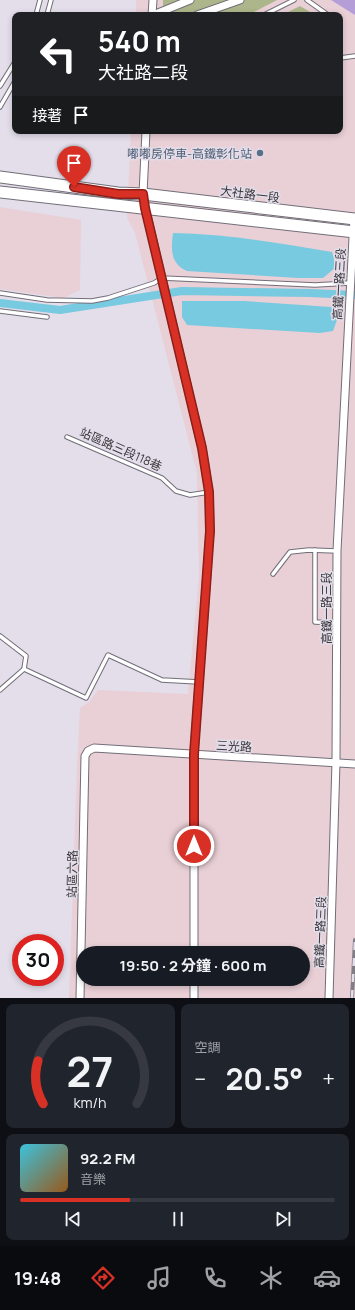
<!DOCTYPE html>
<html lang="zh-TW">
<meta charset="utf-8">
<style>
body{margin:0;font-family:Manrope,"Noto Sans TC",sans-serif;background:#20242c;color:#f1f3f6;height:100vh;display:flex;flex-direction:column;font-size:15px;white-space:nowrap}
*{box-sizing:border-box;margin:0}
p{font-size:13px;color:#9ea1a6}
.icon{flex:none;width:22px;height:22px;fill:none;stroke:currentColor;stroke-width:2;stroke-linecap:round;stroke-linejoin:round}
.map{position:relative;height:998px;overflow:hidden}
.details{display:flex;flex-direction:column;gap:6px;padding:6px;background:#0d0f14;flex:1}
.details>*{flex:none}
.top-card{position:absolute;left:12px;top:12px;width:331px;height:122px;border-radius:8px;box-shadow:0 2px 6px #0003;background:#202124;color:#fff;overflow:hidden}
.speed{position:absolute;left:12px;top:934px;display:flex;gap:8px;font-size:20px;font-weight:700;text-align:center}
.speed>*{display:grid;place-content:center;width:52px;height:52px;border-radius:50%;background:#171b24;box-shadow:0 2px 6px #0003;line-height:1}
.speed .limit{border:6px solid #d22;background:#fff;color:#111}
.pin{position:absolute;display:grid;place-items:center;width:34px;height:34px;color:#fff;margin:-41px -17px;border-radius:50% 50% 50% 0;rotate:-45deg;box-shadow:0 0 4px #0007}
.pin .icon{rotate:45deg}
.me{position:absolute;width:44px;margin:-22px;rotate:0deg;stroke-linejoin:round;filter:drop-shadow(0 0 3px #0008)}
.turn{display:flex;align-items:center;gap:14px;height:84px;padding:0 20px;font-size:18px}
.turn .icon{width:52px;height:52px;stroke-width:2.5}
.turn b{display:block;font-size:28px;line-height:34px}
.then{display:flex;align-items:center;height:38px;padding:0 20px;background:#0003;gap:8px;font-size:15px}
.big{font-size:30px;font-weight:700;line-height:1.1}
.details .card{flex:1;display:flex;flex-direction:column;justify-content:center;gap:6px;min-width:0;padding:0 14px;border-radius:8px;background:#20242c}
.details .dial{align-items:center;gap:0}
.dial svg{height:104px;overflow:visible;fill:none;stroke:#363941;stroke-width:7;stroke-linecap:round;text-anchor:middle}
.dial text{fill:#f1f3f6;stroke:none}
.song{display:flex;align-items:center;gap:12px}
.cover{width:48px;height:48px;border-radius:6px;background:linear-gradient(135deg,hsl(190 70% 55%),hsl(30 70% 35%))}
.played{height:4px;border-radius:2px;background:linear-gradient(90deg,#d93025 35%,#363941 35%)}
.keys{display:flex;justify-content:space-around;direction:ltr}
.heat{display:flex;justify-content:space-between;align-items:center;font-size:22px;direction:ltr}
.details .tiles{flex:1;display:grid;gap:6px;grid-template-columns:1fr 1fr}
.card:last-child{grid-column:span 2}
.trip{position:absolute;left:76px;top:946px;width:234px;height:40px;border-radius:20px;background:#171b24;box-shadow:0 2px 6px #0003;font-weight:700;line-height:40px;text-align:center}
.dock{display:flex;height:64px;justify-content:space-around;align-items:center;background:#090b0e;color:#9ea1a6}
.dock .icon{width:28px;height:28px}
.dock .on{color:#d93025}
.dock b{font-size:18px;color:#f1f3f6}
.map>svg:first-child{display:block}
</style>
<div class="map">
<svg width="355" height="998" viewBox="0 0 355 998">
<rect width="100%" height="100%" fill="#e3deea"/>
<g fill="#e9cfd6" fill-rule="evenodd">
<path d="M136,0H355V998H69L77,768L80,708L89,702L98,690L188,694L199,576L197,473L135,233L127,218L131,131H340V15H136ZM83,953H303V979H83Z"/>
<polygon points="0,207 81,220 80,290 63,298 0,289"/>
</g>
<g fill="#acb68a">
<polygon points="163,0 277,0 248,15 163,15"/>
<polygon points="300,6 315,15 282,15"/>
</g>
<g fill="#77cae0">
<path d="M173,233C226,234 279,243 332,252L336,267L323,278H298L187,271C170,264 171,248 173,233Z"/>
<polygon points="182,301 244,301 331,307 338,317 333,331 320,333 187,325 182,317"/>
</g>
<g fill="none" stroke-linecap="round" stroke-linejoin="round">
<polyline stroke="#77cae0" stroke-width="8" points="0,303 60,310 182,291 310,293 355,295"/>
</g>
<polygon fill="#b59ed8" points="331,0 355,0 355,15"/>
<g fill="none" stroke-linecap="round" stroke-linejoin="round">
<g stroke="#726e78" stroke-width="5.5">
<g id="lane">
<polyline points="307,0 328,15"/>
<polyline points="36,15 40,0"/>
<polyline points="47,15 51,0"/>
<polyline points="264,15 294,0"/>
<polyline points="340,58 355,56"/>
<polyline points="0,86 15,62"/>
<polyline points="0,107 15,81"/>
<polyline points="0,293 47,300 92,301 108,298 154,283 162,278 315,285 350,283"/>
<polyline points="0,311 47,317"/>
<polyline points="67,437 162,478 176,491 190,495 209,492"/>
<polyline points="315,550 315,622 337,623"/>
<polyline points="273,574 290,552 309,550 337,551"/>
<polyline points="0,636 26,656 24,669"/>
<polyline points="24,669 86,698 108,655 162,680 199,682"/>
<polyline points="0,690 24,669"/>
</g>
</g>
<g stroke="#726e78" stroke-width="9">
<g id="street">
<polyline points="152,15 153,0"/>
<polyline points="153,15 190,0"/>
<polyline points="197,15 240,0"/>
<polyline points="146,131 143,194 145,207 202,448 209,492 210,531 194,754 194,953"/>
<polyline points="194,979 194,998"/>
<polyline points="80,998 85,756 88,751 94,748 355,764"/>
<polyline points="329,998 336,762 337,551 354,218"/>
</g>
</g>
<g stroke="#726e78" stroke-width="13">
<g id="secondary">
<polyline points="0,177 118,193 143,194 355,219"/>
<polyline points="0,192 355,232"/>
</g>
</g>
<use href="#lane" stroke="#fff" stroke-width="3.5"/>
<use href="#street" stroke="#fff" stroke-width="7"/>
<use href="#secondary" stroke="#fff" stroke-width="11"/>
<g stroke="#807d84" stroke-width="4">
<polyline id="rail" points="352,998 355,940"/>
</g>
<use href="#rail" stroke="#e3deea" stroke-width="2.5" stroke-dasharray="8" stroke-linecap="butt"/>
</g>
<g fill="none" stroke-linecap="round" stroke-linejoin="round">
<g stroke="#8d1f18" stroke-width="10">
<polyline id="route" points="74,187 118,194 143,194 145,208 202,448 209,492 210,531 194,754 194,846"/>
</g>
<use href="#route" stroke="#d93025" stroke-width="7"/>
</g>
<circle fill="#5c6f8a" stroke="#e3deea" stroke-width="1.5" cx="260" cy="153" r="4"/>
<g text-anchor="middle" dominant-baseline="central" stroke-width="3" stroke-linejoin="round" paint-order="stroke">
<g font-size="12" fill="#4e5e75" stroke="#e3deea" text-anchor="end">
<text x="252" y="153">嘟嘟房停車-高鐵彰化站</text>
</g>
<g font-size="12" fill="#38363a" stroke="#e3deea">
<text transform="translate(250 194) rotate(7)">大社路一段</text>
<text transform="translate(339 284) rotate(-87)">高鐵一路三段</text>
<text transform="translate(121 449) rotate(24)">站區路三段118巷</text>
<text transform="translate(326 608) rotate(-90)">高鐵一路三段</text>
<text transform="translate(234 746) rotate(3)">三光路</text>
<text transform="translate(72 874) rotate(-89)">站區六路</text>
<text transform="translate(320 932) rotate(-88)">高鐵一路三段</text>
</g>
</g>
</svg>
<div class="speed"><div class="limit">30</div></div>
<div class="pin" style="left:74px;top:187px;background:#d93025"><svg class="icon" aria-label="arrive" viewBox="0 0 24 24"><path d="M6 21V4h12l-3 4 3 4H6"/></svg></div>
<svg class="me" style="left:194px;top:846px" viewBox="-20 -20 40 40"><circle r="17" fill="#d93025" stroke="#fff" stroke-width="3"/><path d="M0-11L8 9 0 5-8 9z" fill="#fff"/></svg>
<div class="trip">19:50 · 2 分鐘 · 600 m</div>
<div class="top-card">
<div class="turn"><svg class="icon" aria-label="left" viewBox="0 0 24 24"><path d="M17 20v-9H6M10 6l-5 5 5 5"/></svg><div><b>540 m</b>大社路二段</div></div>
<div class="then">接著<svg class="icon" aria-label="arrive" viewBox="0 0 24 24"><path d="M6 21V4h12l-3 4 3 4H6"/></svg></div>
</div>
</div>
<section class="details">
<div class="tiles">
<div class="card dial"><svg viewBox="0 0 100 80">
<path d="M14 69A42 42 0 1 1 86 69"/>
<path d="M14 69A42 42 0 0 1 10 36" stroke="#d93025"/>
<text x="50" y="56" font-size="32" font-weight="700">27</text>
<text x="50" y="72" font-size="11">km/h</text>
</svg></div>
<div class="card"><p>空調</p>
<div class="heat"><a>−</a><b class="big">20.5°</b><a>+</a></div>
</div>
<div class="card">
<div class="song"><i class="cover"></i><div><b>92.2 FM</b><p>音樂</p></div></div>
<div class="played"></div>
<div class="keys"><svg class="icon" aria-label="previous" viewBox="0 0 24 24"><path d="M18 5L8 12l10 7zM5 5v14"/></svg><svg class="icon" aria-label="pause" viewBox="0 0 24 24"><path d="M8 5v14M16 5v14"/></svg><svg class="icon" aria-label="next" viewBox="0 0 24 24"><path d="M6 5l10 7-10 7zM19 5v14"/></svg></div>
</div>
</div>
</section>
<nav class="dock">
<b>19:48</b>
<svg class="icon on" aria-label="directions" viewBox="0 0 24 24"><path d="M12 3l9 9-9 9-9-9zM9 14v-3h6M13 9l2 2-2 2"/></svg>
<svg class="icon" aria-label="music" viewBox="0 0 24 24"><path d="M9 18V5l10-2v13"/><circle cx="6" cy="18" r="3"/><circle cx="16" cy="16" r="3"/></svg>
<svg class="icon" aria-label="phone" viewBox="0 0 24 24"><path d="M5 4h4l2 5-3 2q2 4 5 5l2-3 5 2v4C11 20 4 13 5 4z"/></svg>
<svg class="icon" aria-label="climate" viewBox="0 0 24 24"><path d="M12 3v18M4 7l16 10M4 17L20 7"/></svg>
<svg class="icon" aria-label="car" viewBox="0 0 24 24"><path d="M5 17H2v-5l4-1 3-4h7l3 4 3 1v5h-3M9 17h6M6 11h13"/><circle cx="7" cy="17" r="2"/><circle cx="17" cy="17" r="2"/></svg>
</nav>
